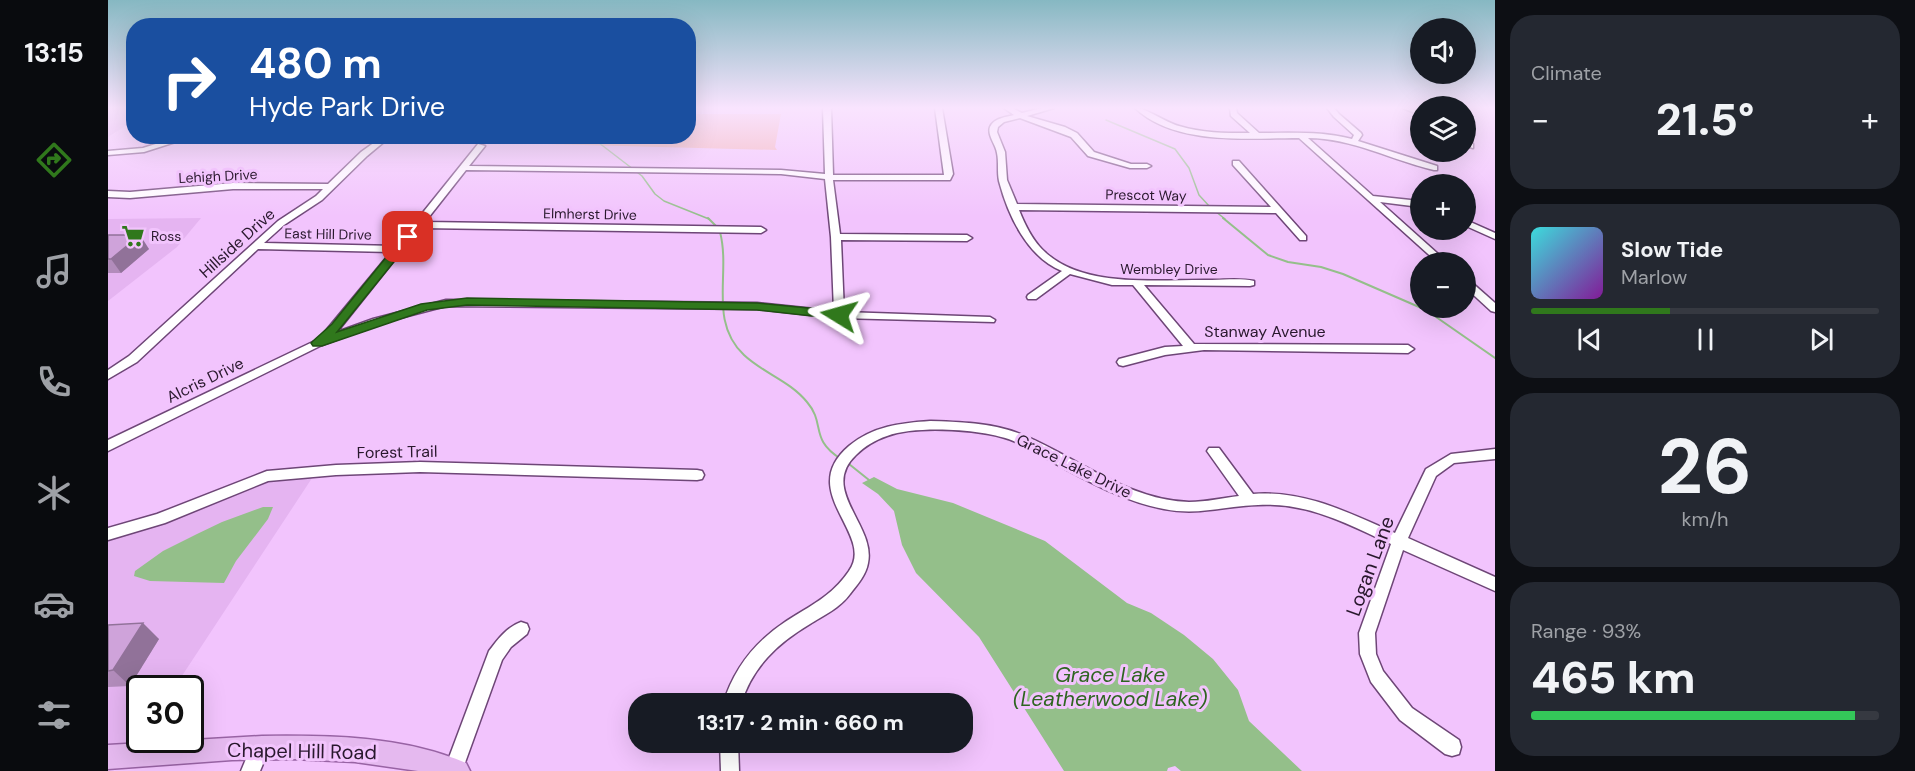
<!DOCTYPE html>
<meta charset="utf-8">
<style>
body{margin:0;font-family:"DM Sans",sans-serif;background:#242831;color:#f1f3f6;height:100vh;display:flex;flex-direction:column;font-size:22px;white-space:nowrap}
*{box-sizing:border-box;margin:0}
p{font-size:20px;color:#9ea1a6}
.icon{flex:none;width:33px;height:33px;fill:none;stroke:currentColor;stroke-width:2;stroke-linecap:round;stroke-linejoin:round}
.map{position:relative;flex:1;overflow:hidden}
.details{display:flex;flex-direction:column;gap:15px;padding:15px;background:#0d0f14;width:420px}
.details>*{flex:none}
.hud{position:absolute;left:18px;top:18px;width:570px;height:126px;border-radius:24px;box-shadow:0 6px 24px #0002;background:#1a4fa0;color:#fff;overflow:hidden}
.tools{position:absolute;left:1302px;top:18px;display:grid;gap:12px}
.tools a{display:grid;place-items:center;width:66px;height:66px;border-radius:50%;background:#171b24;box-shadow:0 6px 24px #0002;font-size:30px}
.speed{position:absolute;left:18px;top:675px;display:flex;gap:12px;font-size:30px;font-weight:700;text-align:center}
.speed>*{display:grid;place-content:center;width:78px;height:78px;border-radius:50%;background:#171b24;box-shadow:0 6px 24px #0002;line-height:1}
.speed .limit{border:3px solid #111;border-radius:9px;background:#fff;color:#111}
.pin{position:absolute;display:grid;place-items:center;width:51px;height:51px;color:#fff;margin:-26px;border-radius:12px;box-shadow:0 3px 9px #0006}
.me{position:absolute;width:66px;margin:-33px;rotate:278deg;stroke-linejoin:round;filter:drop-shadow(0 0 4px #0008)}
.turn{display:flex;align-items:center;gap:21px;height:126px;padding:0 24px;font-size:27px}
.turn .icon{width:78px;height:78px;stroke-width:2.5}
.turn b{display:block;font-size:42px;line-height:51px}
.big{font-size:45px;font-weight:800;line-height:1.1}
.details .widget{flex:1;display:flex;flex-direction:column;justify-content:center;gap:9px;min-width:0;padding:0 21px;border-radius:24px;background:#242831}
.details .dial{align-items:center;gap:0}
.dial b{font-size:78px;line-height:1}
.song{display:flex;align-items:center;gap:18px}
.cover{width:72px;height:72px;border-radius:9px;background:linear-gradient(135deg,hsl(180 70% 55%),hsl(290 70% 35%))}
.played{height:6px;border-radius:3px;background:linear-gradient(90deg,#30781c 40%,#363941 40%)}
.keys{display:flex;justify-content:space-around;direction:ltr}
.heat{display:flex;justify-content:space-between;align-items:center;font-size:33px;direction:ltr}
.charge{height:9px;border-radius:4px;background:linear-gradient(90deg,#34c759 93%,#363941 0)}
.trip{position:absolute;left:520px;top:693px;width:345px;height:60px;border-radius:24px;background:#171b24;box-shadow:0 6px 24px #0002;font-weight:800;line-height:60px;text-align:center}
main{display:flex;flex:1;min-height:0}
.tabs{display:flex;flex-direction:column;width:108px;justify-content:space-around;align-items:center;background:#090b0e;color:#9ea1a6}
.tabs .icon{width:42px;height:42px}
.tabs .selected{color:#30781c}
.tabs b{font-size:27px;color:#f1f3f6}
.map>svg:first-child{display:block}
</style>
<main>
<nav class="tabs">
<b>13:15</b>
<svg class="icon selected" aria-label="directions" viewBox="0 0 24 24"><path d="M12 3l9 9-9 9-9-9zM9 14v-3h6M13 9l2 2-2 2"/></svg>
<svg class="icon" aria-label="music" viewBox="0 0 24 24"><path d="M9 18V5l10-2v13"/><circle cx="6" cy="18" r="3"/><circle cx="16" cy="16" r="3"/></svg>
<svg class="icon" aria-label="phone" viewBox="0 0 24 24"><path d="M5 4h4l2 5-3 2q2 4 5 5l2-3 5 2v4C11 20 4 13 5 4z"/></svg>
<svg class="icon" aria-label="climate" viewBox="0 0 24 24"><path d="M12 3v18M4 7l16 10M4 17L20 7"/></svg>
<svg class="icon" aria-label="car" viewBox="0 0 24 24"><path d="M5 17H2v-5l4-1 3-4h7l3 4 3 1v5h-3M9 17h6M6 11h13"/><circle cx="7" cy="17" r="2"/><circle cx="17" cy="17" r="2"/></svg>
<svg class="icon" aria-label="filters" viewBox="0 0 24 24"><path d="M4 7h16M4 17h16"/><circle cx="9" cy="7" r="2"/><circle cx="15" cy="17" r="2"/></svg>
</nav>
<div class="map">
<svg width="1387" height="771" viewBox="0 0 1387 771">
<rect width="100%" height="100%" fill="#f2c4fd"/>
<g fill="#e5b4f1">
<polygon points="0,108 26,108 25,121 0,137"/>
<polygon points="93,218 69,247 0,301 0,219"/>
<polygon points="208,472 66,688 32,688 32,740 22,755 0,757 0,534 159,476"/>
</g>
<polygon fill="#f3aead" points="581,114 673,114 667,147 669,150 326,141 329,136 580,136"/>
<g fill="#94bf8a">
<polygon points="766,477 789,489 845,503 937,541 1019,603 1043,613 1076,635 1105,659 1130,690 1141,721 1194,771 1073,771 1067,766 1060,768 1059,771 956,771 871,637 808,573 794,545 786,511 770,494 754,483"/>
<polygon points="155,507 165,507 160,519 128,561 116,583 42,581 26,576 27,571 55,551 89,534 114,522"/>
</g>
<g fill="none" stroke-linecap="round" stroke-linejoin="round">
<g stroke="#94bf8a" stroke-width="1.5">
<polyline points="998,120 1067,149 1081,168 1091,195 1102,207"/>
<polyline points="482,136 534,176 547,194 556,201 601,219"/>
<polyline points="1107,211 1117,219"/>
</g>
<g stroke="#94bf8a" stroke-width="2">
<polyline points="600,218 609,227"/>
<polyline points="1115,218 1160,255 1180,262 1213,267 1235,274 1318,310 1387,358"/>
<path d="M612,232C623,274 600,321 636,355C655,373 682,381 699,402C718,424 701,439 733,459"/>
<polyline points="741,464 761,480"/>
</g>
<g stroke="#6e4677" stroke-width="3">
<g id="minor">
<path d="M715,108H723L725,175H836L827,108H834L845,174L842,180H725L732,234L859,235L864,238L859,241L733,240L736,312L882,317L887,320L886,322L731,318L649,309L338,306L273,323L214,345L0,451V440L211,339L283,252L150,249L29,362L0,379V370L21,356L170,221L208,196L215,189H125L22,198L0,197V191L22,192L125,183L220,184L253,152L267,142L111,141L92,136H283L259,156L214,200L176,225L156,243L288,246L370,144L377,146L361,166L673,170L717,174ZM358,170L673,174L717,179L723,237L726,311L649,303L338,300L265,319L229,332L312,228L653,233L658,230L653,227L317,222Z"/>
<path d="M896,108H904L914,113L934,108H946L919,116L957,127L969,133L986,152L1023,164H1039L1043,166L1039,168H1022L980,156L963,137L912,118L896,122L890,127L889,132L897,152L899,180L909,204L1163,207L1125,165V161H1131L1198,236V240H1192L1168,213L911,210C917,225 925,242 938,253C978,289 1053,279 1104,280C1117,280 1132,278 1146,281V285L1142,286L1036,285L1086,344L1300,345L1306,349L1300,353L1096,350L1057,355L1015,366L1011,365L1009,362L1011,359L1057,347L1075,346L1025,285H1004L962,274L928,299H920L919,297L920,295L954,271C919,257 900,215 891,181C889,172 891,162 889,153C888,145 879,135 882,127C886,118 898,117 906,115Z"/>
<path d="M1027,108C1039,108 1056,122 1071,126C1093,133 1118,133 1142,133L1123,116L1122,108H1128L1129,113L1151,133C1182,133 1213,131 1244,139L1246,135L1226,117L1219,108H1226L1231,114L1253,133L1254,135L1250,141L1329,166V170H1326C1283,160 1244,138 1200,138L1265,196L1312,201V207L1272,202L1339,262H1329L1191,138C1140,138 1067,146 1027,108Z"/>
<polygon points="1295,108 1305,108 1312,111 1312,115"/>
<polygon points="73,136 86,136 36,152 0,155 0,151 35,148"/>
<polygon points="1358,141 1365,144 1365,148 1358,146"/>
<polygon points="1358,220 1387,233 1387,239 1358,226"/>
<polygon points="1358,280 1362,281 1387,303 1387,312 1383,311 1358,288"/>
<path d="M822,421C853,422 889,423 917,436C971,459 1020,500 1081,502C1098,502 1115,498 1131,496L1099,451L1101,448H1111L1145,494C1197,490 1241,513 1287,533L1318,469L1343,454L1387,449V459L1346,463L1328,476L1300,538L1387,577V591L1295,550L1267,633L1268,654L1275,671L1304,708L1351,740L1353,747L1351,754L1344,756L1337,754L1292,720L1263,682L1252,654L1251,633L1283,544C1239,524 1200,502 1150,505C1116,506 1090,516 1056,509C1017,502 982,482 948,464C935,456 922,448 908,442C878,429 810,425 779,436C767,440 757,446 748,455C711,490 768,525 760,563C758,575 749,585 742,594C732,608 716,615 702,624C670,643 644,667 633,704H615C626,668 647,642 677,622C703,605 723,597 741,571C768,534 687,492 741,446C765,426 793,423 822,421Z"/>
<polygon points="312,462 589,470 594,471 596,475 594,479 589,480 312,472 228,475 160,481 57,523 0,540 0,528 49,514 159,471 228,465"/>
<path d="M413,622L419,624L421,629L419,634L403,647L394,660L354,771H336L381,651C390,639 399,627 413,622Z"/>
<polygon points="153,738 160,740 162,747 152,771 133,771 146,740"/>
<polygon points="612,742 630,742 631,771 613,771"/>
</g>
</g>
<g stroke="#9863a4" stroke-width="3">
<path id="major" d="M154,736C222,735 295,736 358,763L362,771H310L247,762L185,759L124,760L0,769V745Z"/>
</g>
<use href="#minor" fill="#fff" fill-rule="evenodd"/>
<use href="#major" fill="#e5b9ef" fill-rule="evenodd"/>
</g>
<g fill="#b28cbb">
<polygon points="0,235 41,249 13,273 0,273"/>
<polygon points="0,625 51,639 22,686 0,687"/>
</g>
<g fill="#917299">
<polygon points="32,235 41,249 13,273 3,259"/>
<polygon points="35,623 51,639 22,686 5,670"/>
</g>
<g fill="#cfa3da" stroke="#917299" stroke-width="1.5">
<polygon points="0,235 32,235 3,259 0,259"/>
<polygon points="35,623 5,670 0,671 0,625"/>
</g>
<linearGradient id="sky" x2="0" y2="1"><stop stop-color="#86b8c2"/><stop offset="0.5" stop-color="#f9e4fe"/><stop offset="1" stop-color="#f9e4fe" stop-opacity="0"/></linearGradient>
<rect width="1387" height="216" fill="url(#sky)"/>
<polygon fill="#30781c" stroke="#1f4e12" stroke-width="1.5" points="297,234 300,234 306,237 229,332 313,304 359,298 649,303 731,311 737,315 731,319 649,310 359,305 319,310 214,346 205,346 203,343 205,341 224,324"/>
<defs>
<g id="supermarket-bare" transform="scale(1.8)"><path d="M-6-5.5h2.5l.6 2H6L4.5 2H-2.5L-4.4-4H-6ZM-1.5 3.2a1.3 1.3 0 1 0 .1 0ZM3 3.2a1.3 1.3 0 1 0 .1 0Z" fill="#30781c" stroke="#f2c4fd" stroke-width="2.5" paint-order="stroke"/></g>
</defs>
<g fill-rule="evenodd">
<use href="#supermarket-bare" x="25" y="236"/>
</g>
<g text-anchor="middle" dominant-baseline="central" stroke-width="6" stroke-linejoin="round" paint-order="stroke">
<g font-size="14" fill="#29182d" stroke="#f2c4fd">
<text transform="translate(110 176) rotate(-3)">Lehigh Drive</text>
<text transform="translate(1038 195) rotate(1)">Prescot Way</text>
<text transform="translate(482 214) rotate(1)">Elmherst Drive</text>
<text transform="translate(220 234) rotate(1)">East Hill Drive</text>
<text x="1061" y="269">Wembley Drive</text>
</g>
<g font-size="14" fill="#29182d" stroke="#f2c4fd" text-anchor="start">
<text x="43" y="236">Ross</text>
</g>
<g font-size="16" fill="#29182d" stroke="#f2c4fd">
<text transform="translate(129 243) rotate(-42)">Hillside Drive</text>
<text x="1157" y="331">Stanway Avenue</text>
<text transform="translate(97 380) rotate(-26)">Alcris Drive</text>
<text transform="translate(289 452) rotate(-1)">Forest Trail</text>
<text transform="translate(966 466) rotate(26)">Grace Lake Drive</text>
</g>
<g font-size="20" fill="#29182d" stroke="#f2c4fd">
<text transform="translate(1262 566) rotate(-70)">Logan Lane</text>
<text transform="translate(194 751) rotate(1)">Chapel Hill Road</text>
</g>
<g font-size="21" font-style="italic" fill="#2e6520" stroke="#f2c4fd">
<text x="1002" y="675">Grace Lake<tspan x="1002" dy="24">(Leatherwood Lake)</tspan></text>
</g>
</g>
</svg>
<div class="tools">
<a><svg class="icon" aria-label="sound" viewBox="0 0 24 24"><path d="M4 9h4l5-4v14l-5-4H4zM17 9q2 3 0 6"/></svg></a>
<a><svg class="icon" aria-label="layers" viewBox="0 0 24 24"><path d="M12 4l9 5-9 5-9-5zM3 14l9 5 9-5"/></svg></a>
<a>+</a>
<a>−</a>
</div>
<div class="speed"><div class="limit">30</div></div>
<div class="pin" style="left:300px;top:237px;background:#d93025"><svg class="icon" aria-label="arrive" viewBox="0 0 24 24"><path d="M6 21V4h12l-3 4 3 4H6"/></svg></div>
<svg class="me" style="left:731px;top:315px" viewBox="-20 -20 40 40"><path d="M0-17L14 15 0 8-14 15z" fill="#30781c" stroke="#fff" stroke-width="4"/></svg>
<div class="trip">13:17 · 2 min · 660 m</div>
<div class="hud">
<div class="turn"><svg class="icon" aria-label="right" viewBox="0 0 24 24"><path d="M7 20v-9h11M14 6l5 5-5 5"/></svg><div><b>480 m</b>Hyde Park Drive</div></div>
</div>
</div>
<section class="details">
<div class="widget"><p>Climate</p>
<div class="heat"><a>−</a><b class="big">21.5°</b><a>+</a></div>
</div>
<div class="widget">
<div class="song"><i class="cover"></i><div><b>Slow Tide</b><p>Marlow</p></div></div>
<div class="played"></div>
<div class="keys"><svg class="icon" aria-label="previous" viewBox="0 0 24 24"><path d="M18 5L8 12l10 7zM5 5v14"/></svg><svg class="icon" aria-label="pause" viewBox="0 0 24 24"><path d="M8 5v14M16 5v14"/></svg><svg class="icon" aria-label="next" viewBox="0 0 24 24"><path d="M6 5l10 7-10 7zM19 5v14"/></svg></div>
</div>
<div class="widget dial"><b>26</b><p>km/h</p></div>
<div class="widget"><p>Range · 93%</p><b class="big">465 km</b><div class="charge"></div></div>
</section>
</main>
